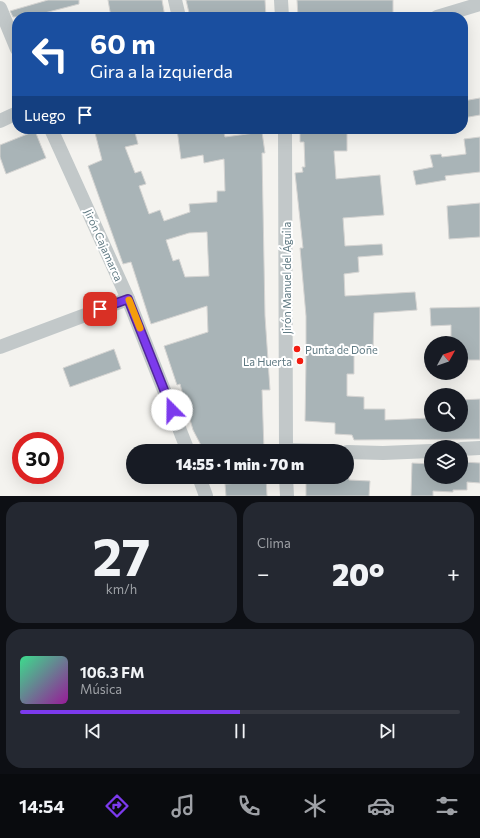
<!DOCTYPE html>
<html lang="es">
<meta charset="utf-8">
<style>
body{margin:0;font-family:Commissioner,sans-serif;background:#242831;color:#f1f3f6;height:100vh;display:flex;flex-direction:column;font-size:15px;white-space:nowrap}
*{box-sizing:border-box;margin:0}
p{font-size:13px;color:#9ea1a6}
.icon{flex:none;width:22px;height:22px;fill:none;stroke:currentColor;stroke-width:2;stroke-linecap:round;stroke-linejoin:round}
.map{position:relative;height:496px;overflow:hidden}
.drawer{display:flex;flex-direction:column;gap:6px;padding:6px;background:#0d0f14;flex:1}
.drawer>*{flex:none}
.guide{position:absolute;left:12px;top:12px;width:456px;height:122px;border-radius:16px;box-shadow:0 4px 16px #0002;background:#1a4fa0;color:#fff;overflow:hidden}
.needle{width:26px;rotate:50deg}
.fabs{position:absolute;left:424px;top:336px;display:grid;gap:8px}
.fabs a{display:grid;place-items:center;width:44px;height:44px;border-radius:50%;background:#171b24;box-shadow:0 4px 16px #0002;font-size:20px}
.speed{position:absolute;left:12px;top:432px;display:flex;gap:8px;font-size:20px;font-weight:700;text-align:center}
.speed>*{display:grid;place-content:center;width:52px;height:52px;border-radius:50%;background:#171b24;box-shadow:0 4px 16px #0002;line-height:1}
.speed .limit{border:6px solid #d22;background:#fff;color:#111}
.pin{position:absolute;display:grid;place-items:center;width:34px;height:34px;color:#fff;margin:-17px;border-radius:8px;box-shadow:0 2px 6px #0006}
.me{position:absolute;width:44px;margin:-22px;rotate:338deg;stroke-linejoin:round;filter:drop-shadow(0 0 3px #0008)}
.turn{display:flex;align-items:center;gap:14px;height:84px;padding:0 12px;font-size:18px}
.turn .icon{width:52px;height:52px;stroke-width:2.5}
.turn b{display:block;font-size:28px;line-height:34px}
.then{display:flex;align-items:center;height:38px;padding:0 12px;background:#0003;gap:8px;font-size:15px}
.big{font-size:30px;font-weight:800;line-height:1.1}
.drawer .widget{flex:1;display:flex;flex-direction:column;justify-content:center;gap:6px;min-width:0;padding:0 14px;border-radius:16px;background:#242831}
.drawer .dial{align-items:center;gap:0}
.dial b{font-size:52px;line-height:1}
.song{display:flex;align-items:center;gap:12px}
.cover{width:48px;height:48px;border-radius:6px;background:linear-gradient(135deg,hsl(150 70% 55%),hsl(300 70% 35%))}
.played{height:4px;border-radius:2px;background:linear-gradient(90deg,#7c3aed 50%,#363941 50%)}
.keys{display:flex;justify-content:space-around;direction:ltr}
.heat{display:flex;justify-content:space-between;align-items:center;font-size:22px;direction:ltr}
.drawer .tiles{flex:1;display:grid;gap:6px;grid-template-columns:1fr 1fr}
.widget:last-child{grid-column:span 2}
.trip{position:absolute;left:126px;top:444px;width:228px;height:40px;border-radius:20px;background:#171b24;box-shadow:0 4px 16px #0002;font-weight:800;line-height:40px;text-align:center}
.dock{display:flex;height:64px;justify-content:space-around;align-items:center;background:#090b0e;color:#9ea1a6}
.dock .icon{width:28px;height:28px}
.dock .active{color:#7c3aed}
.dock b{font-size:18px;color:#f1f3f6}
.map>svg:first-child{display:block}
</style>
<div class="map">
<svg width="480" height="496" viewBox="0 0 480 496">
<rect width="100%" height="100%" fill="#f4f3ef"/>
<g fill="#a9b4b7" stroke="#d5d4d2" fill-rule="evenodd">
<polygon points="48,0 79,0 79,4 29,17 13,17 10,11"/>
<polygon points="108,0 162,0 165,17 111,17"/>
<polygon points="186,0 265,0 266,17 190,17"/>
<polygon points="297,0 393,0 393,14 361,14 361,17 298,17"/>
<polygon points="480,98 480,115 463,118 463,101"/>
<path d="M94,129H134L138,144L125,147L135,173L141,171L146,184L139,186L149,214L160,210L164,221L190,212L189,204L217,202V191H225L224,159L204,163L203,155L181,159L177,129H223L225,137L262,132L265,153H262L265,316L270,390H262L264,451H204L193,430L180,384L177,385L164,346L208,332L207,306L151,324L131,262L123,264L88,166L102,160ZM207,232L209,276L185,277L179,259L173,261L166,240L189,233Z"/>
<polygon points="300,129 347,129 347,151 334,151 336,179 380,175 384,215 343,218 345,246 382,244 383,255 358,257 359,272 344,274 345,296 415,292 417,310 374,313 373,351 354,351 354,374 347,374 347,396 364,397 364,409 385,409 385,420 431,418 431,425 461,425 461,400 480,399 480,439 354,440 352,435 335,434 335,423 305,421 306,362 306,316 300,248 303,248 295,173 303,172 302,167 305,167 304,142 300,142"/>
<polygon points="35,131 46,158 6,174 0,157 0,145"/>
<polygon points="480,137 480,172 445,176 446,180 416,185 413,171 433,167 430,155 441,154 442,157 466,154 464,139"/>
<polygon points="480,203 480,237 449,239 447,206"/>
<polygon points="480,307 480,360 461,360 461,343 451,343 451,325 431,326 430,308"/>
<polygon points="114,349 121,369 70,387 63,368"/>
<polygon points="461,462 480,463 480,483 467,482 467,490 453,490 453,492 433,491 433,496 411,496 412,463 431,464 431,477 461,477"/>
<polygon points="240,477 266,477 267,496 226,496 225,484 240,483"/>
<polygon points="306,477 349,477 349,480 370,481 369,496 306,496"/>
</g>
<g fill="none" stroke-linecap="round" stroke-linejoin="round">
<g stroke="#c2c8c9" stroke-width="14">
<polyline points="175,0 179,17"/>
<polyline points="281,0 282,17"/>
<polyline points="0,8 17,49"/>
<polyline points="437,17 480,4"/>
<polyline points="0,121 17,113"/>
<polyline points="51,129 128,299 188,451"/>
<polyline points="285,129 286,451"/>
<polyline points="0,347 128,299"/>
<polyline points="461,449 480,448"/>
<polyline points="286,450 327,451"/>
<polyline points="347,452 383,453 431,451"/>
<polyline points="199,477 206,496"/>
<polyline points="286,477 287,496"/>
</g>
</g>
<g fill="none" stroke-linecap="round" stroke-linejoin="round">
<g stroke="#51269a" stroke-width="10">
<polyline id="route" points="100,309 128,299 172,410"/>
</g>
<use href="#route" stroke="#7c3aed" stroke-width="7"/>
<polyline stroke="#f59e0b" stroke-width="7" points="129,300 140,328"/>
</g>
<g fill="#f31b0f" stroke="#fff" stroke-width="1.5">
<circle cx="297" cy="349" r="4"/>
<circle cx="300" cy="361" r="4"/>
</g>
<g text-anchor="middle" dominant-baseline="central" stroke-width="4" stroke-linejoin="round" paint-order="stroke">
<g font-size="11" fill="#607a83" stroke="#fff">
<text transform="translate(104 245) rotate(66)">Jirón Cajamarca</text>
<text transform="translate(286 278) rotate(-90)">Jirón Manuel del Águila</text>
</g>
<g font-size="11" fill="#607a83" stroke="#fff" text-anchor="start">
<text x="305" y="349">Punta de Doñe</text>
<text x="292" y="361" text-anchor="end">La Huerta</text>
</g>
</g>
</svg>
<div class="fabs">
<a><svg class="needle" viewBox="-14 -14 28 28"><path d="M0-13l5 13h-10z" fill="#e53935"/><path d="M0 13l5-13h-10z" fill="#9ea1a6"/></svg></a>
<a><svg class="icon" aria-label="search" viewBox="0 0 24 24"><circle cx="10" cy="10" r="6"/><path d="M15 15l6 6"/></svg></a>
<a><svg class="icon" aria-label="layers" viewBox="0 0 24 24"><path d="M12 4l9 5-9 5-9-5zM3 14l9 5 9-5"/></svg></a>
</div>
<div class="speed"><div class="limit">30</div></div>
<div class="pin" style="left:100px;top:309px;background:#d93025"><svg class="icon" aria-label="arrive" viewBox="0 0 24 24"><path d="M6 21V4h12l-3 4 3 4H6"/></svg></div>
<svg class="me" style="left:172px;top:410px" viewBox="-20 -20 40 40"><circle r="19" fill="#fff"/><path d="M0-13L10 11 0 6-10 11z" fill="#7c3aed"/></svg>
<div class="trip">14:55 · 1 min · 70 m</div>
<div class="guide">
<div class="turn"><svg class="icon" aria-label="left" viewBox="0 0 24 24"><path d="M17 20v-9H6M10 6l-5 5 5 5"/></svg><div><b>60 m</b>Gira a la izquierda</div></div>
<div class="then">Luego<svg class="icon" aria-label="arrive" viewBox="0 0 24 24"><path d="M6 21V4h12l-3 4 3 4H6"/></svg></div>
</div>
</div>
<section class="drawer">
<div class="tiles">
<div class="widget dial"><b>27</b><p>km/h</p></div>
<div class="widget"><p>Clima</p>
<div class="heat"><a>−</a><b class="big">20°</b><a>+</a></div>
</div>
<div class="widget">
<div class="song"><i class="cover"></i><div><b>106.3 FM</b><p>Música</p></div></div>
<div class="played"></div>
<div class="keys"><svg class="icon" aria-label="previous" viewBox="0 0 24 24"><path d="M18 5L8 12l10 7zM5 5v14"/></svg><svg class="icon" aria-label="pause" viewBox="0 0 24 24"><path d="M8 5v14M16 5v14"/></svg><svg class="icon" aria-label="next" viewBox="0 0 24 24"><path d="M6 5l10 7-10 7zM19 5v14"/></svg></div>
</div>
</div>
</section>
<nav class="dock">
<b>14:54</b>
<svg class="icon active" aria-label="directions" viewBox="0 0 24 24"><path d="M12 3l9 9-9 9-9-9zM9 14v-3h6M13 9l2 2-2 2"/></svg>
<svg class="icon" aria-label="music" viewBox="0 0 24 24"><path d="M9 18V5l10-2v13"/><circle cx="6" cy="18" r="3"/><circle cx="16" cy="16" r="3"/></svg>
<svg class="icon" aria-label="phone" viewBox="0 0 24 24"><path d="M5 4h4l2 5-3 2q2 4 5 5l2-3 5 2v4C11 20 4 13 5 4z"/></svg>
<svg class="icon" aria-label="climate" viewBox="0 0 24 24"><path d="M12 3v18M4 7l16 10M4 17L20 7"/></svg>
<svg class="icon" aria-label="car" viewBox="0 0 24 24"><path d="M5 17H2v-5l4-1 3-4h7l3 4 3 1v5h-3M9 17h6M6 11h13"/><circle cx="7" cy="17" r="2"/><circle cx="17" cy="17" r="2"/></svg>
<svg class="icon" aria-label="filters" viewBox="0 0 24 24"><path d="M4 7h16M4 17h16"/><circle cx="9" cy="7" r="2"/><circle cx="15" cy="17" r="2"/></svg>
</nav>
